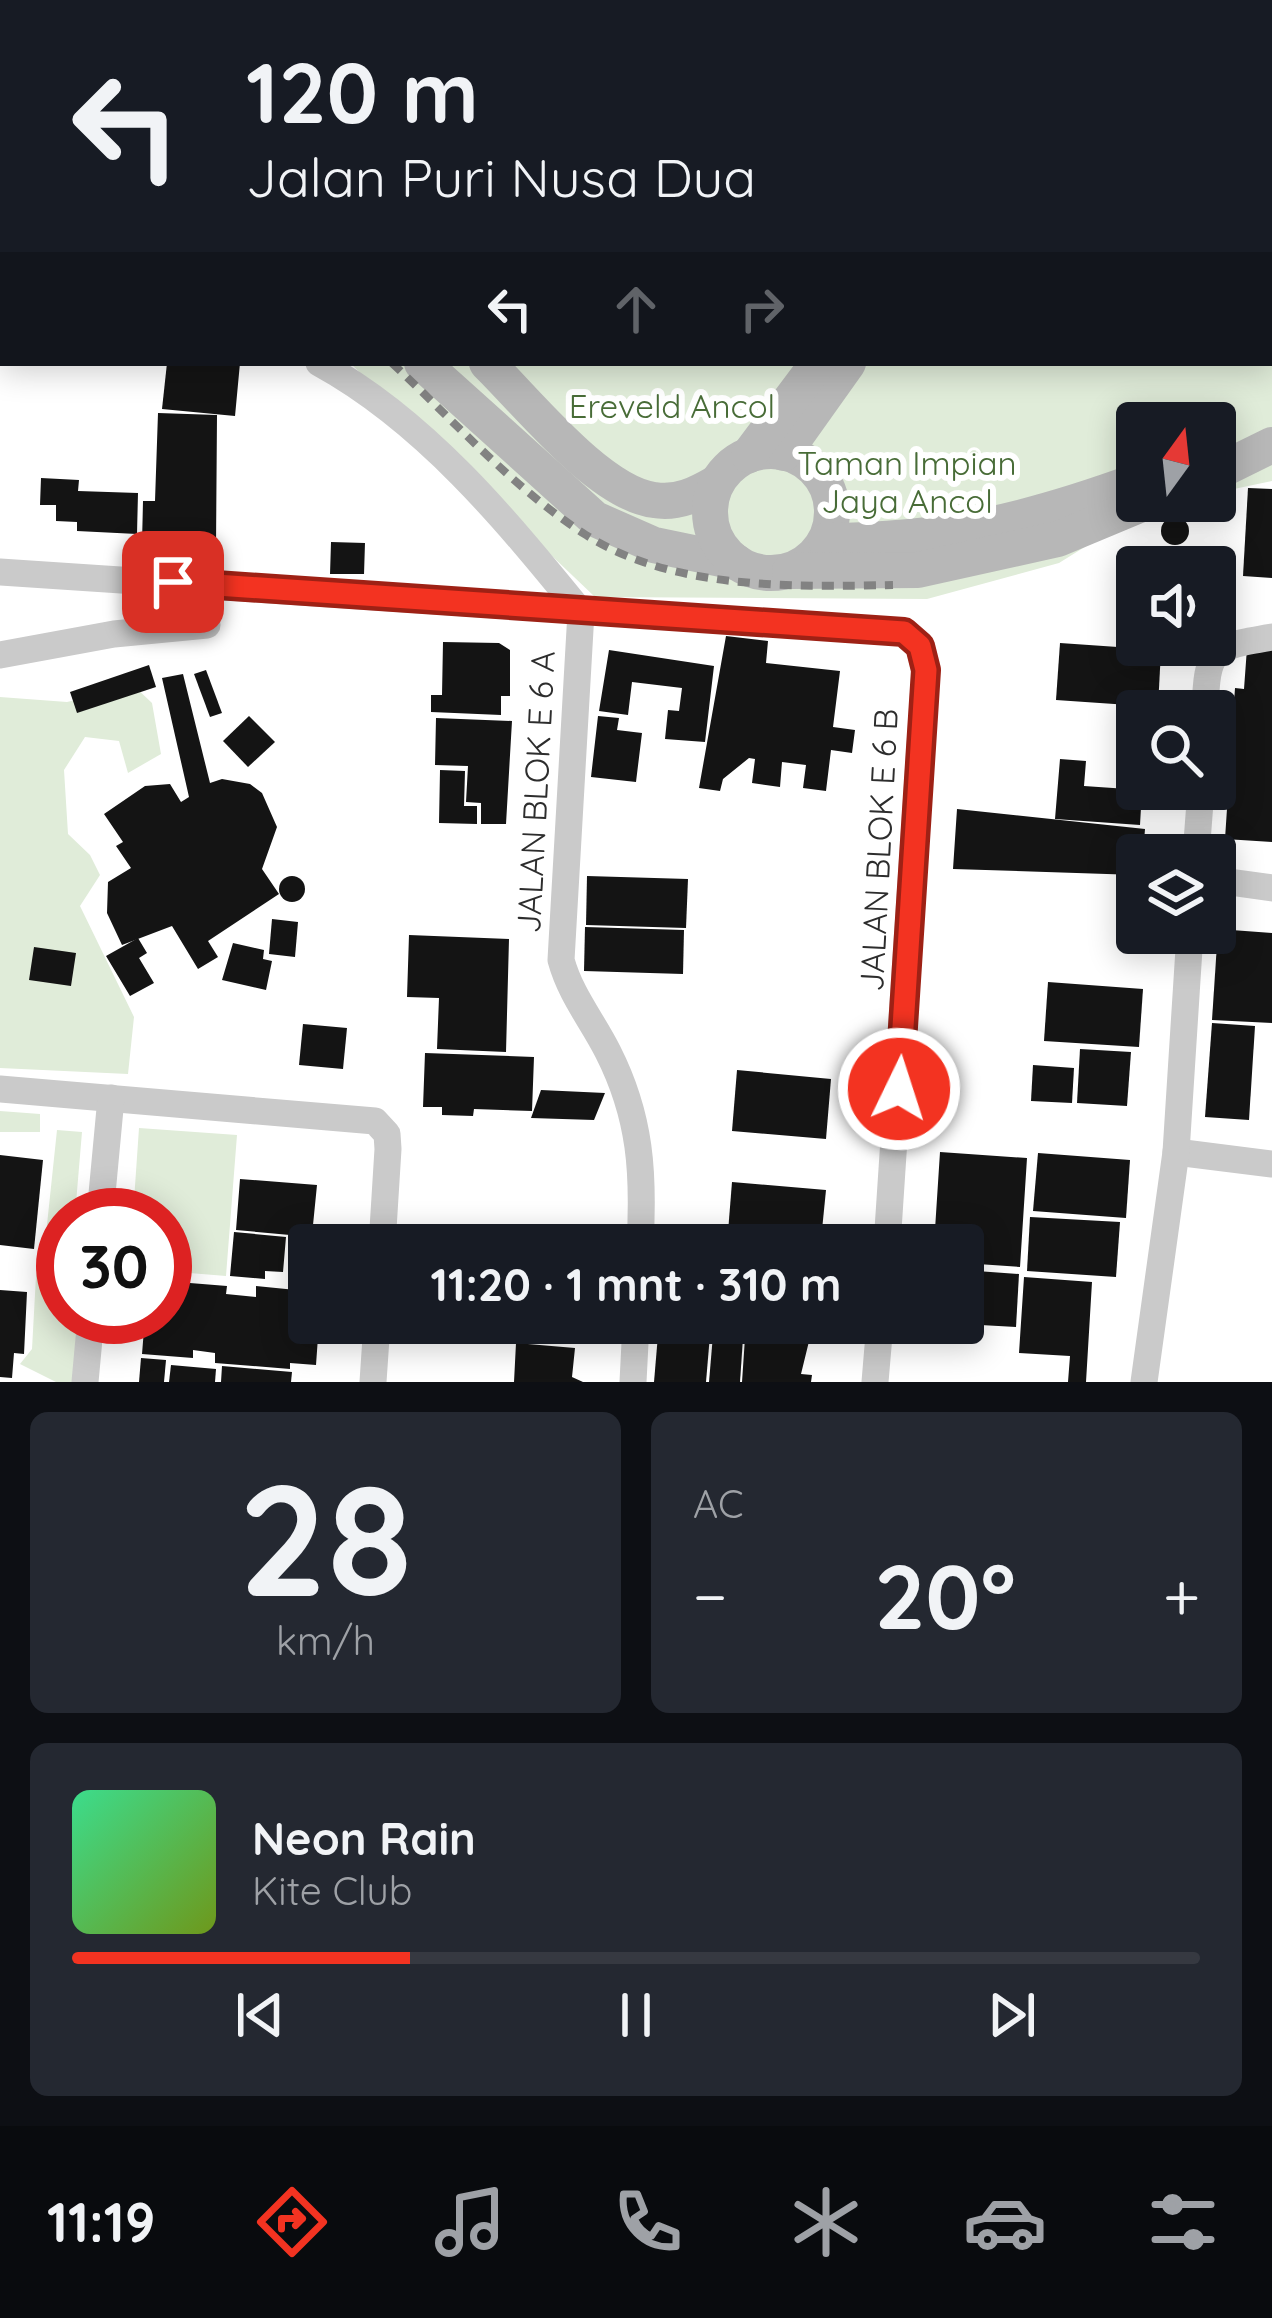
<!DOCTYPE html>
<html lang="id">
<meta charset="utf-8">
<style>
body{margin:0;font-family:Quicksand,sans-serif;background:#242831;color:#f1f3f6;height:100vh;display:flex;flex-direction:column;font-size:45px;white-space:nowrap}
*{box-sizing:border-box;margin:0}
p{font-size:39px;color:#9ea1a6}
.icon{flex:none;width:66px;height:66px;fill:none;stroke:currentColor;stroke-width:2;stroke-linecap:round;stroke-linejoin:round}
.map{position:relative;height:1382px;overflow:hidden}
.drawer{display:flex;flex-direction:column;gap:30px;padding:30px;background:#0d0f14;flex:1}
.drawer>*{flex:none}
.top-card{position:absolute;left:0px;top:0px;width:1272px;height:366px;box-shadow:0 6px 30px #0003;background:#171b24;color:#f1f3f6;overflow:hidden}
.needle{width:78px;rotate:15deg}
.controls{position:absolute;left:1116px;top:402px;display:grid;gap:24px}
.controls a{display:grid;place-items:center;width:120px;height:120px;border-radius:12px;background:#171b24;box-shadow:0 6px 30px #0003;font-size:60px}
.speed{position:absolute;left:36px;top:1188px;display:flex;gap:24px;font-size:60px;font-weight:700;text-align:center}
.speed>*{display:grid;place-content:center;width:156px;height:156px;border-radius:50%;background:#171b24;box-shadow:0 6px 30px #0003;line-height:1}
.speed .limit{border:18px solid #d22;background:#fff;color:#111}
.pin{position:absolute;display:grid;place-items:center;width:102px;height:102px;color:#fff;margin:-51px;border-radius:24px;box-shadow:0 6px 18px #0006}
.me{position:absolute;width:132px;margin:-66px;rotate:4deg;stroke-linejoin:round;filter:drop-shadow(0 0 9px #0008)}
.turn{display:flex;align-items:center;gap:42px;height:252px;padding:0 48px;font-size:54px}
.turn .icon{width:156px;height:156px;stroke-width:2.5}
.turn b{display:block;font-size:84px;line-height:102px}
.lanes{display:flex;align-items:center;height:114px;padding:0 48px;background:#0003;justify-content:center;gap:60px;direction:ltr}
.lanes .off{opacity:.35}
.big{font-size:90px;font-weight:700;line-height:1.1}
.drawer .card{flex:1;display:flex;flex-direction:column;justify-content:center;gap:18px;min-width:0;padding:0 42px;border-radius:18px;background:#242831}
.drawer .dial{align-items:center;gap:0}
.dial b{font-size:156px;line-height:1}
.song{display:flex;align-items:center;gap:36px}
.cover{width:144px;height:144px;border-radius:18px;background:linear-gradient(135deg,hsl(150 70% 55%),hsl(80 70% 35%))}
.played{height:12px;border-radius:6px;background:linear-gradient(90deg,#f33321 30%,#363941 30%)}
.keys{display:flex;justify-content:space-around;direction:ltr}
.heat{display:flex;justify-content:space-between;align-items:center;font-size:66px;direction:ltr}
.drawer .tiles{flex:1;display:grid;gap:30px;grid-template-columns:1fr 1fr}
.card:last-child{grid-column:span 2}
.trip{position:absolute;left:288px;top:1224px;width:696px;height:120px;border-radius:12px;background:#171b24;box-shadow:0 6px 30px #0003;font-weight:700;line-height:120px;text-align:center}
.menu{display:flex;height:192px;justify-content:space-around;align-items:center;background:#090b0e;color:#9ea1a6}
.menu .icon{width:84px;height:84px}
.menu .current{color:#f33321}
.menu b{font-size:54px;color:#f1f3f6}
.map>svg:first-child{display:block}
</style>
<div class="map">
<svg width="1272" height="1382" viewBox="0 0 1272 1382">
<rect width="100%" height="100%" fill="#fff"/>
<g fill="#e0ecd9">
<polygon points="0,0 1272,0 1272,481 1215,493 1215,423 1137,423 1137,501 1177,501 1149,507 1059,563 927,599 595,597 350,363 1269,363 1269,3 3,3 3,301"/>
<polygon points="134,686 152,703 161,754 128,773 119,741 85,737 64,770 68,834 90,855 100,875 80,906 134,1017 128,1074 0,1068 0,697 67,702"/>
<polygon points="0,1111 40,1114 40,1132 0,1132"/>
<polygon points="139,1128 237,1135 226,1276 165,1271 165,1215 133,1215"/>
<polygon points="57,1130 82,1132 75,1215 63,1215 63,1317 78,1317 73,1382 56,1382 20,1364 32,1349 36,1276 46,1234"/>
</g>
<g fill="#141414">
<polygon points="167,363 240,363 235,416 162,409"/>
<polygon points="158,413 217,415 216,547 142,544 143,501 155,501"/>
<polygon points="41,478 79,480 78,491 138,493 137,534 77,531 77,522 56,521 56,505 40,505"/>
<polygon points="1248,488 1272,489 1272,578 1243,576"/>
<circle cx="1175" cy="531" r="14"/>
<polygon points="331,542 365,543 364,574 330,574"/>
<polygon points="726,636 768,641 766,663 840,671 833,727 855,730 852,753 831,750 826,791 803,788 806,765 782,762 780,787 752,783 755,759 749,758 723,779 720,791 699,788"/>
<polygon points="443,642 499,643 510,650 510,696 501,696 501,715 431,712 431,695 442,695"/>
<polygon points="1060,643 1161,650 1158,707 1056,700"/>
<polygon points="1247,648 1272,649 1272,842 1225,839 1235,688 1244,689"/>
<polygon points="609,650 714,666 705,742 665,739 668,710 679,711 682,688 632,682 628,715 599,711"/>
<polygon points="149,665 156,687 77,713 70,692"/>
<polygon points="206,670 222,713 210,717 194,674"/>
<polygon points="183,674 210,783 222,779 250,784 262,793 277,827 262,869 279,894 208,941 218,957 198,969 172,926 122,945 107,913 108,882 131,868 116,846 123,842 104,814 145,786 170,784 181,802 189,797 162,678"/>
<polygon points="249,716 275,742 248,767 223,741"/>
<polygon points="598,716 619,718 617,730 642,733 636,782 591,777"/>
<polygon points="436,718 512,721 506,824 481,824 481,803 466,802 468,766 435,765"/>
<polygon points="1060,759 1086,761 1084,786 1142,790 1140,825 1055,819"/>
<polygon points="440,770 465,771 464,806 477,806 477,824 439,823"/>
<polygon points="957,809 1145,829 1143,855 1137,855 1137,875 953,869"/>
<circle cx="292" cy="889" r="13"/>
<polygon points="587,876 688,879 686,928 586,925"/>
<polygon points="272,919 298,922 295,957 269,954"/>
<polygon points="585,927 684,930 683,974 584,971"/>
<polygon points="1218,929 1272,933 1272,1023 1212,1020"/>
<polygon points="409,935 509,939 506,1052 437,1049 439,998 407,997"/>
<polygon points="138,938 147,953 139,958 154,983 130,996 106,956"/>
<polygon points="233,943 264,950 263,959 272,961 266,990 222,980"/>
<polygon points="34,947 76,953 71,986 29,980"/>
<polygon points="1048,982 1143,989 1139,1047 1044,1041"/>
<polygon points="1212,1023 1255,1026 1249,1120 1205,1117"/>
<polygon points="303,1024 347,1028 343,1069 299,1065"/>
<polygon points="1080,1049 1131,1052 1127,1106 1077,1103"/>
<polygon points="425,1053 534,1057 532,1111 474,1109 473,1116 442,1115 442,1107 423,1107"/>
<polygon points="1033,1065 1074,1068 1072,1103 1031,1101"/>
<polygon points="737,1070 831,1079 826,1139 732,1131"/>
<polygon points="541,1090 605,1093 594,1120 531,1118"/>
<polygon points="940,1152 1027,1158 1020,1267 963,1263 963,1245 934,1245"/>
<polygon points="1038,1153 1130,1160 1126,1218 1033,1211"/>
<polygon points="0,1155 43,1160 34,1249 0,1245"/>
<polygon points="240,1179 317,1185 309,1265 288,1264 290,1235 236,1230"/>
<polygon points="732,1182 826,1190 821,1240 728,1232"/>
<polygon points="1030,1217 1120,1222 1116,1277 1027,1271"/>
<polygon points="234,1232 286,1237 283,1272 265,1271 265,1279 230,1276"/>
<polygon points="664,1237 725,1242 725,1245 663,1245"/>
<polygon points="963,1270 1019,1274 1016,1327 963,1324"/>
<polygon points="1024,1277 1092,1282 1086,1382 1068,1382 1070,1356 1019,1353"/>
<polygon points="165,1281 227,1286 226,1294 256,1297 256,1286 296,1290 294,1320 319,1323 316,1365 290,1363 290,1369 215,1363 215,1353 193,1350 193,1358 142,1354 145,1317 165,1317"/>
<polygon points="0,1290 27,1292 24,1354 14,1353 12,1378 0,1377"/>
<polygon points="435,1323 512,1323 511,1342 434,1337"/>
<polygon points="659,1323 711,1323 706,1382 654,1382"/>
<polygon points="714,1323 744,1323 740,1382 709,1382"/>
<polygon points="746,1323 800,1323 800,1328 812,1329 801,1374 812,1375 811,1382 742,1382"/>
<polygon points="516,1343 575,1348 572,1377 583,1382 514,1382"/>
<polygon points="141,1358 166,1360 164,1382 139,1382"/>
<polygon points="171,1365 216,1369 215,1382 169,1382"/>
<polygon points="222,1366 292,1372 291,1382 221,1382"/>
</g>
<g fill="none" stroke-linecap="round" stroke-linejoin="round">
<g stroke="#cacaca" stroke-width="4.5" stroke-dasharray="6 6" stroke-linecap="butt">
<polyline points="773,0 775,3"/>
<polyline points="997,0 1000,3"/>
<polyline points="295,3 295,0"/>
<polyline points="901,3 905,0"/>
<polyline points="0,63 3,63"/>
<polyline points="0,103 3,112"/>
</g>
<g stroke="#cacaca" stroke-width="27">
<polyline points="0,326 3,326"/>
<path d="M319,363C425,421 506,520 581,612L561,960C571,996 592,1020 608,1052C641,1117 644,1174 640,1245"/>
<polyline points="0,572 904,632 921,646 925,670 887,1245"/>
<polyline points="0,655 114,634 207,625"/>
<path d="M1205,711C1207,648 1212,647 1272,637"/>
<polyline points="1196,855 1201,789"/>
<polyline points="1215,880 1272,888"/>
<polyline points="0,1089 375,1121 387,1134 388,1149 382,1245"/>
<polyline points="1176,1152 1272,1164"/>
<polyline points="100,1215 111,1098"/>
<polyline points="85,1382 91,1317"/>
<polyline points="373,1382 377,1323"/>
<polyline points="633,1382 636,1323"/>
<polyline points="875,1382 880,1323"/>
<polyline points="1144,1382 1176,1152 1190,933"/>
</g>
<g stroke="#b7b7b7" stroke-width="36">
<polyline points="1221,3 1225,0"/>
<polyline points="1254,3 1258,0"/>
<polyline points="0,181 3,181"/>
<polyline points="0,236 3,236"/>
<polyline points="422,363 595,519 654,545 736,562"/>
<path d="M487,363C527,402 599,493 654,500C678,504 697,494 716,483"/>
<circle cx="771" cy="512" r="61"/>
<polyline points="784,453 848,363"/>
<polyline points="749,455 818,363"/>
<polyline points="1215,473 1272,445"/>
<path d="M826,541C943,541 1027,521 1137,481"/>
<polyline points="790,571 918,570 1058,539 1149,501"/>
</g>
<g stroke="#828282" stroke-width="8" stroke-dasharray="12 9" stroke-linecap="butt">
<polyline points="0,287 3,287"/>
<path d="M392,363C454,421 514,489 586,535C672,590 795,587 893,585"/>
</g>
</g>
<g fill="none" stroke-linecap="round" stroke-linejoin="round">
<g stroke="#9e2115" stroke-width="30">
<polyline id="route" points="173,582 904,632 920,646 926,670 899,1089"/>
</g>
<use href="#route" stroke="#f33321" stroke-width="21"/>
</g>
<g text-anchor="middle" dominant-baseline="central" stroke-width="12" stroke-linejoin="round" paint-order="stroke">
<g font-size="33" fill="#486c37" stroke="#fff">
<text x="672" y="405">Ereveld Ancol</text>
<text x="907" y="462">Taman Impian<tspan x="907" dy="38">Jaya Ancol</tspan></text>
</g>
<g font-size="33" fill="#2d2d2d" stroke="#fff">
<text transform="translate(535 792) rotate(-87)">JALAN BLOK E 6 A</text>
<text transform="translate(878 850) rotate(-87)">JALAN BLOK E 6 B</text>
</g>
</g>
</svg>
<div class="controls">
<a><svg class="needle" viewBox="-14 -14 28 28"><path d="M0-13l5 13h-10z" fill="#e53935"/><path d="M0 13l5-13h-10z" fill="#9ea1a6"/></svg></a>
<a><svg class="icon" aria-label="sound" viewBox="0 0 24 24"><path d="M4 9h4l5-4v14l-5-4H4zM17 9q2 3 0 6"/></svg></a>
<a><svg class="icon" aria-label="search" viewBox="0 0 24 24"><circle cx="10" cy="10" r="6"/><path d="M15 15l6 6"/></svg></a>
<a><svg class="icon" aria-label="layers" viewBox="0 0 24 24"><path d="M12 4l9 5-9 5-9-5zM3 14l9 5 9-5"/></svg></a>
</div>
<div class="speed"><div class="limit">30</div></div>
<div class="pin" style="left:173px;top:582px;background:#d93025"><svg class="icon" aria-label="arrive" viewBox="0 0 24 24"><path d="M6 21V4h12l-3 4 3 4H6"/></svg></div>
<svg class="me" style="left:899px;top:1089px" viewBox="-20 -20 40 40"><circle r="17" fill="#f33321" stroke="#fff" stroke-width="3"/><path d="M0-11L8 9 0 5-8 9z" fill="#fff"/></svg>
<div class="trip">11:20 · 1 mnt · 310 m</div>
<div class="top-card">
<div class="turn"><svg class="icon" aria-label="left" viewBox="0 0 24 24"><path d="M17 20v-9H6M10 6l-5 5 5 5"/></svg><div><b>120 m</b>Jalan Puri Nusa Dua</div></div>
<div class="lanes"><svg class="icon" aria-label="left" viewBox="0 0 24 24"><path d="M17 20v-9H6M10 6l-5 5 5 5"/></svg><svg class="icon off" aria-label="ahead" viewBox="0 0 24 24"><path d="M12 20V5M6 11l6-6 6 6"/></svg><svg class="icon off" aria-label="right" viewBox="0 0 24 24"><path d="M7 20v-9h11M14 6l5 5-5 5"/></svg></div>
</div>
</div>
<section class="drawer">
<div class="tiles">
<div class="card dial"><b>28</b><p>km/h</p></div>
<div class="card"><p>AC</p>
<div class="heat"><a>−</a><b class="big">20°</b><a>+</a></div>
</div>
<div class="card">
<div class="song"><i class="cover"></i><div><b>Neon Rain</b><p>Kite Club</p></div></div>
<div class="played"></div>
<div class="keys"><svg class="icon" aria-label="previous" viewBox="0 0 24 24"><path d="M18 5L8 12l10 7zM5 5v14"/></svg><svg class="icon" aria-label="pause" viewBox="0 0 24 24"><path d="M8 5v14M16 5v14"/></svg><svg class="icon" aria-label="next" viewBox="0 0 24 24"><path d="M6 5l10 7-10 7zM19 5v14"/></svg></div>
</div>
</div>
</section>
<nav class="menu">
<b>11:19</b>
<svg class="icon current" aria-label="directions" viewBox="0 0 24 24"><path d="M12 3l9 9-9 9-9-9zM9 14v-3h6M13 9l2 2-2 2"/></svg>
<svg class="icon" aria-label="music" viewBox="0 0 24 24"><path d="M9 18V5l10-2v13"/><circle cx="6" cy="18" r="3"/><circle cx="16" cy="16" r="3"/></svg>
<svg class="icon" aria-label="phone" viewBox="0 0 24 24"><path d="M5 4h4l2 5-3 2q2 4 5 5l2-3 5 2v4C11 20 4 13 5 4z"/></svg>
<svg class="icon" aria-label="climate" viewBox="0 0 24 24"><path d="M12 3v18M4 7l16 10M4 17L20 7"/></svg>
<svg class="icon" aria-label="car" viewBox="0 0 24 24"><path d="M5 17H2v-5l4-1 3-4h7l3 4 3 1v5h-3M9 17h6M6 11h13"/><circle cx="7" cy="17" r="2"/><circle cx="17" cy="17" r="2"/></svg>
<svg class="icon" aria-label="filters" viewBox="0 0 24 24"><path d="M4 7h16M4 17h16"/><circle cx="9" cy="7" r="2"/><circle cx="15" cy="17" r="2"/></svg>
</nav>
